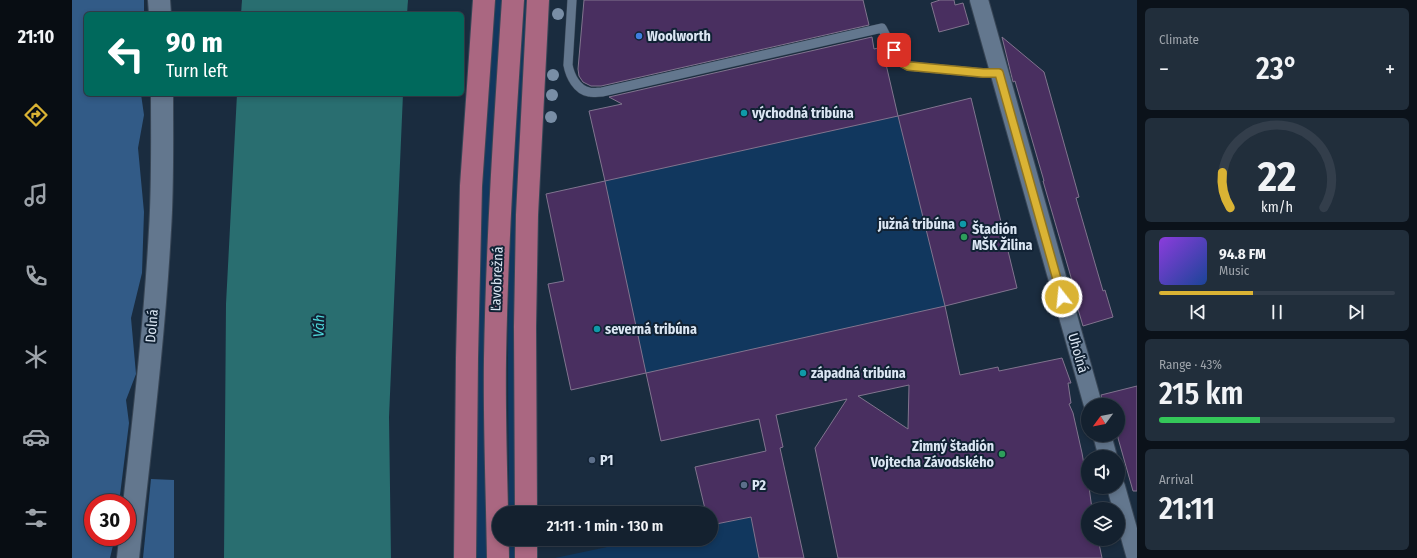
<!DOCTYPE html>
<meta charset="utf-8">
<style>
body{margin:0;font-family:"Fira Sans Condensed",sans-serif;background:#212e3b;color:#f1f3f6;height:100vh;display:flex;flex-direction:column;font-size:15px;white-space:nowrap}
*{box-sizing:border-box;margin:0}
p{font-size:13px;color:#9da3aa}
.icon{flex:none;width:22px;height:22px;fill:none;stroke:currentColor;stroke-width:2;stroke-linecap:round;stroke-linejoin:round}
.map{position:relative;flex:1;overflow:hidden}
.side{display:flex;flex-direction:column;gap:8px;padding:8px;background:#0b121a;width:280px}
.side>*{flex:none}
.top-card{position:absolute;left:12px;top:12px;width:380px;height:84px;border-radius:6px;box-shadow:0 2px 6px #0003,0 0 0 1px #333e4b;background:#00695c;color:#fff;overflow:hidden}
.needle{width:26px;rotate:238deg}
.tools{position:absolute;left:1009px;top:398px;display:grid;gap:8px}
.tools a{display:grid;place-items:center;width:44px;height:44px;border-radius:50%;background:#14212f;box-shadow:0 2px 6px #0003,0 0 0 1px #333e4b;font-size:20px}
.speed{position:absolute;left:12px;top:494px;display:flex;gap:8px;font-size:20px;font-weight:700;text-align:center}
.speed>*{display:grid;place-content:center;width:52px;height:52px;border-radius:50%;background:#14212f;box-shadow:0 2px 6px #0003,0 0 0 1px #333e4b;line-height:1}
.speed .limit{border:6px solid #d22;background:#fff;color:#111}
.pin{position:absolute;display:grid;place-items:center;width:34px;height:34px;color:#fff;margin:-17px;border-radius:8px;box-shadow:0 2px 6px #0006}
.me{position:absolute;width:44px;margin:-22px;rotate:344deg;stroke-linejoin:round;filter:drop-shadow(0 0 3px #0008)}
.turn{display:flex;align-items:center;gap:14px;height:84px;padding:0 16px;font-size:18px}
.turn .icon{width:52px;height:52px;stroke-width:2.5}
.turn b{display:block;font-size:28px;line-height:34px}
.big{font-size:30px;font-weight:600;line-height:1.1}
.side .card{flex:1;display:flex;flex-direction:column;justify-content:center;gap:6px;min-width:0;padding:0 14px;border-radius:6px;background:#212e3b}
.side .dial{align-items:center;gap:0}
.dial svg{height:104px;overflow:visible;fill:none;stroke:#333e4b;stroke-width:7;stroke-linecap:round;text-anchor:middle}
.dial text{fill:#f1f3f6;stroke:none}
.song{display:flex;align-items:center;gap:12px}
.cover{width:48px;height:48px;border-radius:6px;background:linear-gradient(135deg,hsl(270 70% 55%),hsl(220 70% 35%))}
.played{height:4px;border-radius:2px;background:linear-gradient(90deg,#dab334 40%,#333e4b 40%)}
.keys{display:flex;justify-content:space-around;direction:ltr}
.heat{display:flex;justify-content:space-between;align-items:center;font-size:22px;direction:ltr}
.charge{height:6px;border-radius:3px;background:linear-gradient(90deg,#34c759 43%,#333e4b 0)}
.trip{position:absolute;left:420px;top:506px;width:226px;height:40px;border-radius:20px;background:#14212f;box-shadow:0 2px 6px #0003,0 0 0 1px #333e4b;font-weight:600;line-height:40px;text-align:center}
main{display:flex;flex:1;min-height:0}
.tabs{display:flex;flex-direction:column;width:72px;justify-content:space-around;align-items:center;background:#080d13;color:#9da3aa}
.tabs .icon{width:28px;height:28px}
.tabs .selected{color:#dab334}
.tabs b{font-size:18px;color:#f1f3f6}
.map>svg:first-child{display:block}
</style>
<main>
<nav class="tabs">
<b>21:10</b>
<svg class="icon selected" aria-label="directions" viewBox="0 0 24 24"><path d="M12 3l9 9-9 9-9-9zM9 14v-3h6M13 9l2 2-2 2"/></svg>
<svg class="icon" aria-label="music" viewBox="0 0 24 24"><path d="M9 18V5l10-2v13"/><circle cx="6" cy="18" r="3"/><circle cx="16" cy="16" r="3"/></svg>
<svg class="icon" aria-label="phone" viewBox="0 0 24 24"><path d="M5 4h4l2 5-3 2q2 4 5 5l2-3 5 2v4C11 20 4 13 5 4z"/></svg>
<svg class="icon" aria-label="climate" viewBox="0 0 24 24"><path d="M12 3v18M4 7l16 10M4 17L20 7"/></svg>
<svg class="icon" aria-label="car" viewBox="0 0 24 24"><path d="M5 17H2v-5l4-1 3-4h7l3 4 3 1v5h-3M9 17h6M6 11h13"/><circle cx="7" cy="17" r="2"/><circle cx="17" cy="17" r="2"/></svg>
<svg class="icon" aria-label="filters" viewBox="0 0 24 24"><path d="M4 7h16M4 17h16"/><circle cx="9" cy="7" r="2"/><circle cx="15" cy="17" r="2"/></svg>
</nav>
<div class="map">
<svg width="1065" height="558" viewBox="0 0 1065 558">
<rect width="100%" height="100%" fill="#1a2c3f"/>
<g fill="#11375e">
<path d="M422,0H430C424,87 417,175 415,262C412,361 414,459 415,558H404L405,342L411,159Z"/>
<path d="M453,0H457L444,513H437C437,462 436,410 436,359C436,239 443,119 453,0Z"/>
<polygon points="810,47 817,79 826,116 899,98 945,288 873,306 888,373 589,441 574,373 499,390 476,284 492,280 474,194 533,181 517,111"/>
<polygon points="679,517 687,558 483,558 573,539 639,539 639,525"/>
<polygon points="437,539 444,539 444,558 438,558"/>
</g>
<g fill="#325b87">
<polygon points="0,0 72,0 72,14 14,14 14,94 69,94 72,115 66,148 72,212 70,273 59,318 64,374 54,400 57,423 47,503 21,503 21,537 43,537 38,558 0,558"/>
<polygon points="79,479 102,480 102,558 71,558"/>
</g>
<g fill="#296e70">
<polygon points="170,0 336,0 335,14 169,14"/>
<polygon points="165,94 331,94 317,417 319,558 152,558 154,304"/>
</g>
<g fill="#492f60" stroke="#81748e" fill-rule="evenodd">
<polygon points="512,0 791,0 797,25 529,86 519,86 511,82 507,76 506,69"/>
<polygon points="868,0 882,0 883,5 891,3 897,24 867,32 859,3"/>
<polygon points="800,37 802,49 810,47 826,116 533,181 517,111 550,104 537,97"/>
<polygon points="930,37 972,72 1007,197 1004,198 1031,291 1033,290 1041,317 1011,326 1003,299 1005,298 971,181 972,181 943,81 941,82"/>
<polygon points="899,98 945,288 873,306 826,116"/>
<polygon points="533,181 574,373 499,390 476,284 492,281 474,194"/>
<path d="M873,306L888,375L926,367L927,371L990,358L999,383H996L999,403L997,404L1001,413L1010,453L1016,487H1017L1020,509H1016V539H1026L1030,558H766L743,448L775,399L704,415L711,447L708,448L732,558H687L679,517L639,525V513H634L623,467L694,451L687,419L589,441L574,373ZM837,385L836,429L786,396L791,395Z"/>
<polygon points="1065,386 1065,491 1061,491 1046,438 1046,405 1031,405 1029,395"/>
</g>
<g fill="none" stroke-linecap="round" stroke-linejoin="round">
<g stroke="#384656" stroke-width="10">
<path id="lane" d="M500,0L496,65C498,76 505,90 517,92C521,93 526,92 530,92L810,28L827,61L836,66L911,73H927"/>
</g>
<g stroke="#384656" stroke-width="20">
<g id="street">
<polyline points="907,0 1021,405"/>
<polyline points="1030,435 1036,457"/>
<polyline points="1044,487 1064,558"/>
</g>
</g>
<g stroke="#384656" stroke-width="24">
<g id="secondary">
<polyline points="87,0 88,14"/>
<path d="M56,558C68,449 82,340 88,230C91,185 90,139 90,94"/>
</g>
</g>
<g stroke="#384656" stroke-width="24">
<g id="primary">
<polyline points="454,513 453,327 455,215 466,0"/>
<polyline points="454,539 454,558"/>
<polyline points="393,558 395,358 399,186 412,0"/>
<path d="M426,558C425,492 422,425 423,359C425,239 433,120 441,0"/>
</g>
</g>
<use href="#lane" stroke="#63778e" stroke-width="9"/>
<use href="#street" stroke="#63778e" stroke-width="18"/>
<use href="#secondary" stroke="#63778e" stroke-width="22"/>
<use href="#primary" stroke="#aa6781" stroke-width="22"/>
</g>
<g fill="#798ea6">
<circle cx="486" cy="14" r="6"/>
<circle cx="481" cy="75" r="6"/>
<circle cx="480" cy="95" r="6"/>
<circle cx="479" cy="117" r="6"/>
</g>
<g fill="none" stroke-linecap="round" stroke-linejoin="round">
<g stroke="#8e7422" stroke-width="10">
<polyline id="route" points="822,50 827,61 836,66 911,73 927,73 990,297"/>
</g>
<use href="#route" stroke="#dab334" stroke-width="7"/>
</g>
<circle fill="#3f7fe0" stroke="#112234" stroke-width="1.5" cx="567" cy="36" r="4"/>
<g fill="#0f9aa8" stroke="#112234" stroke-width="1.5">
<circle cx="672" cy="113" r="4"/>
<circle cx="891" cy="224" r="4"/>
<circle cx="525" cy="329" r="4"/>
<circle cx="731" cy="373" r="4"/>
</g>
<g fill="#2e9e5b" stroke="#112234" stroke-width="1.5">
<circle cx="892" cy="237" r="4"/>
<circle cx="930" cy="454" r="4"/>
</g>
<g fill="#5c6f8a" stroke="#112234" stroke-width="1.5">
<circle cx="520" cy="460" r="4"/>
<circle cx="672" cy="485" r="4"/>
</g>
<g text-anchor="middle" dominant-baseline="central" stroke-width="4" stroke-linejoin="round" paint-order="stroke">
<g font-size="14" font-weight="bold" fill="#dbe6f3" stroke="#112234" text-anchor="start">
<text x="575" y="36">Woolworth</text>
<text x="680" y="113">východná tribúna</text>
<text x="883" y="224" text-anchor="end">južná tribúna</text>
<text x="900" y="229">Štadión<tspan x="900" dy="16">MŠK Žilina</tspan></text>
<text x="533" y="329">severná tribúna</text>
<text x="739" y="373">západná tribúna</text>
<text x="922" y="446" text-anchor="end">Zimný štadión<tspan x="922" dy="16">Vojtecha Závodského</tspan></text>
<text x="528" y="460">P1</text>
<text x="680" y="485">P2</text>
</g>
<g font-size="14" fill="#dbe6f3" stroke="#112234">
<text transform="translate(425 279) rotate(-88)">Ľavobrežná</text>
<text transform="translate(80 326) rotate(-85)">Dolná</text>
<text transform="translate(1006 353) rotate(74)">Uhoľná</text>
</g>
<g font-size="15" font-style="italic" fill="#4dd5d8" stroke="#112234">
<text transform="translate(247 326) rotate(-88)">Váh</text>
</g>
</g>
</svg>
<div class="tools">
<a><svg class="needle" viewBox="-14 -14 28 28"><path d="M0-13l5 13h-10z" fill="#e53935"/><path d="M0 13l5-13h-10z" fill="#9da3aa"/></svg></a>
<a><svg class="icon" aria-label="sound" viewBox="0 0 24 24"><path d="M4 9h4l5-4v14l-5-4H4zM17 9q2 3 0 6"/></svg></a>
<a><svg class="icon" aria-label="layers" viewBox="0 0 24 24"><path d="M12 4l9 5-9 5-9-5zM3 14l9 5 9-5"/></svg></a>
</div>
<div class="speed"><div class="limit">30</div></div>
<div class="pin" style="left:822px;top:50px;background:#d93025"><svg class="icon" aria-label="arrive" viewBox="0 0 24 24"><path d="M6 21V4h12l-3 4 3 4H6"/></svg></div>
<svg class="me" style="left:990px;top:297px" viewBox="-20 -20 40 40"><circle r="17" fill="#dab334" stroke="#fff" stroke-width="3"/><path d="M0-11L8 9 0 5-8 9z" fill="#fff"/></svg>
<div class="trip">21:11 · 1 min · 130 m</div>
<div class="top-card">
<div class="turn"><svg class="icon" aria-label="left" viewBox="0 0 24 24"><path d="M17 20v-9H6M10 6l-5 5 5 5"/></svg><div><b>90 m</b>Turn left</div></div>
</div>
</div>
<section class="side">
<div class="card"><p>Climate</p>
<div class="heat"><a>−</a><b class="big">23°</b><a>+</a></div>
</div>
<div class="card dial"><svg viewBox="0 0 100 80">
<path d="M14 69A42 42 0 1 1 86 69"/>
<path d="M14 69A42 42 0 0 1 8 42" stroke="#dab334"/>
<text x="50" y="56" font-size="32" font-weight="700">22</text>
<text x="50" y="72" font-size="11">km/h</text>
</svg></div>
<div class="card">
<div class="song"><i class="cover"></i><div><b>94.8 FM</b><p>Music</p></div></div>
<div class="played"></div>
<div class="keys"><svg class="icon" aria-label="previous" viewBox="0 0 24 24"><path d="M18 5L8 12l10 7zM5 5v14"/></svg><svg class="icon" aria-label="pause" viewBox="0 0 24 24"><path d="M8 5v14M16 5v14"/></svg><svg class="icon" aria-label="next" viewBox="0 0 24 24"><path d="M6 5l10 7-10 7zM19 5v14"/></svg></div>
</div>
<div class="card"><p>Range · 43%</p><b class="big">215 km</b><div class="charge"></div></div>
<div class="card"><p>Arrival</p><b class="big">21:11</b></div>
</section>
</main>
